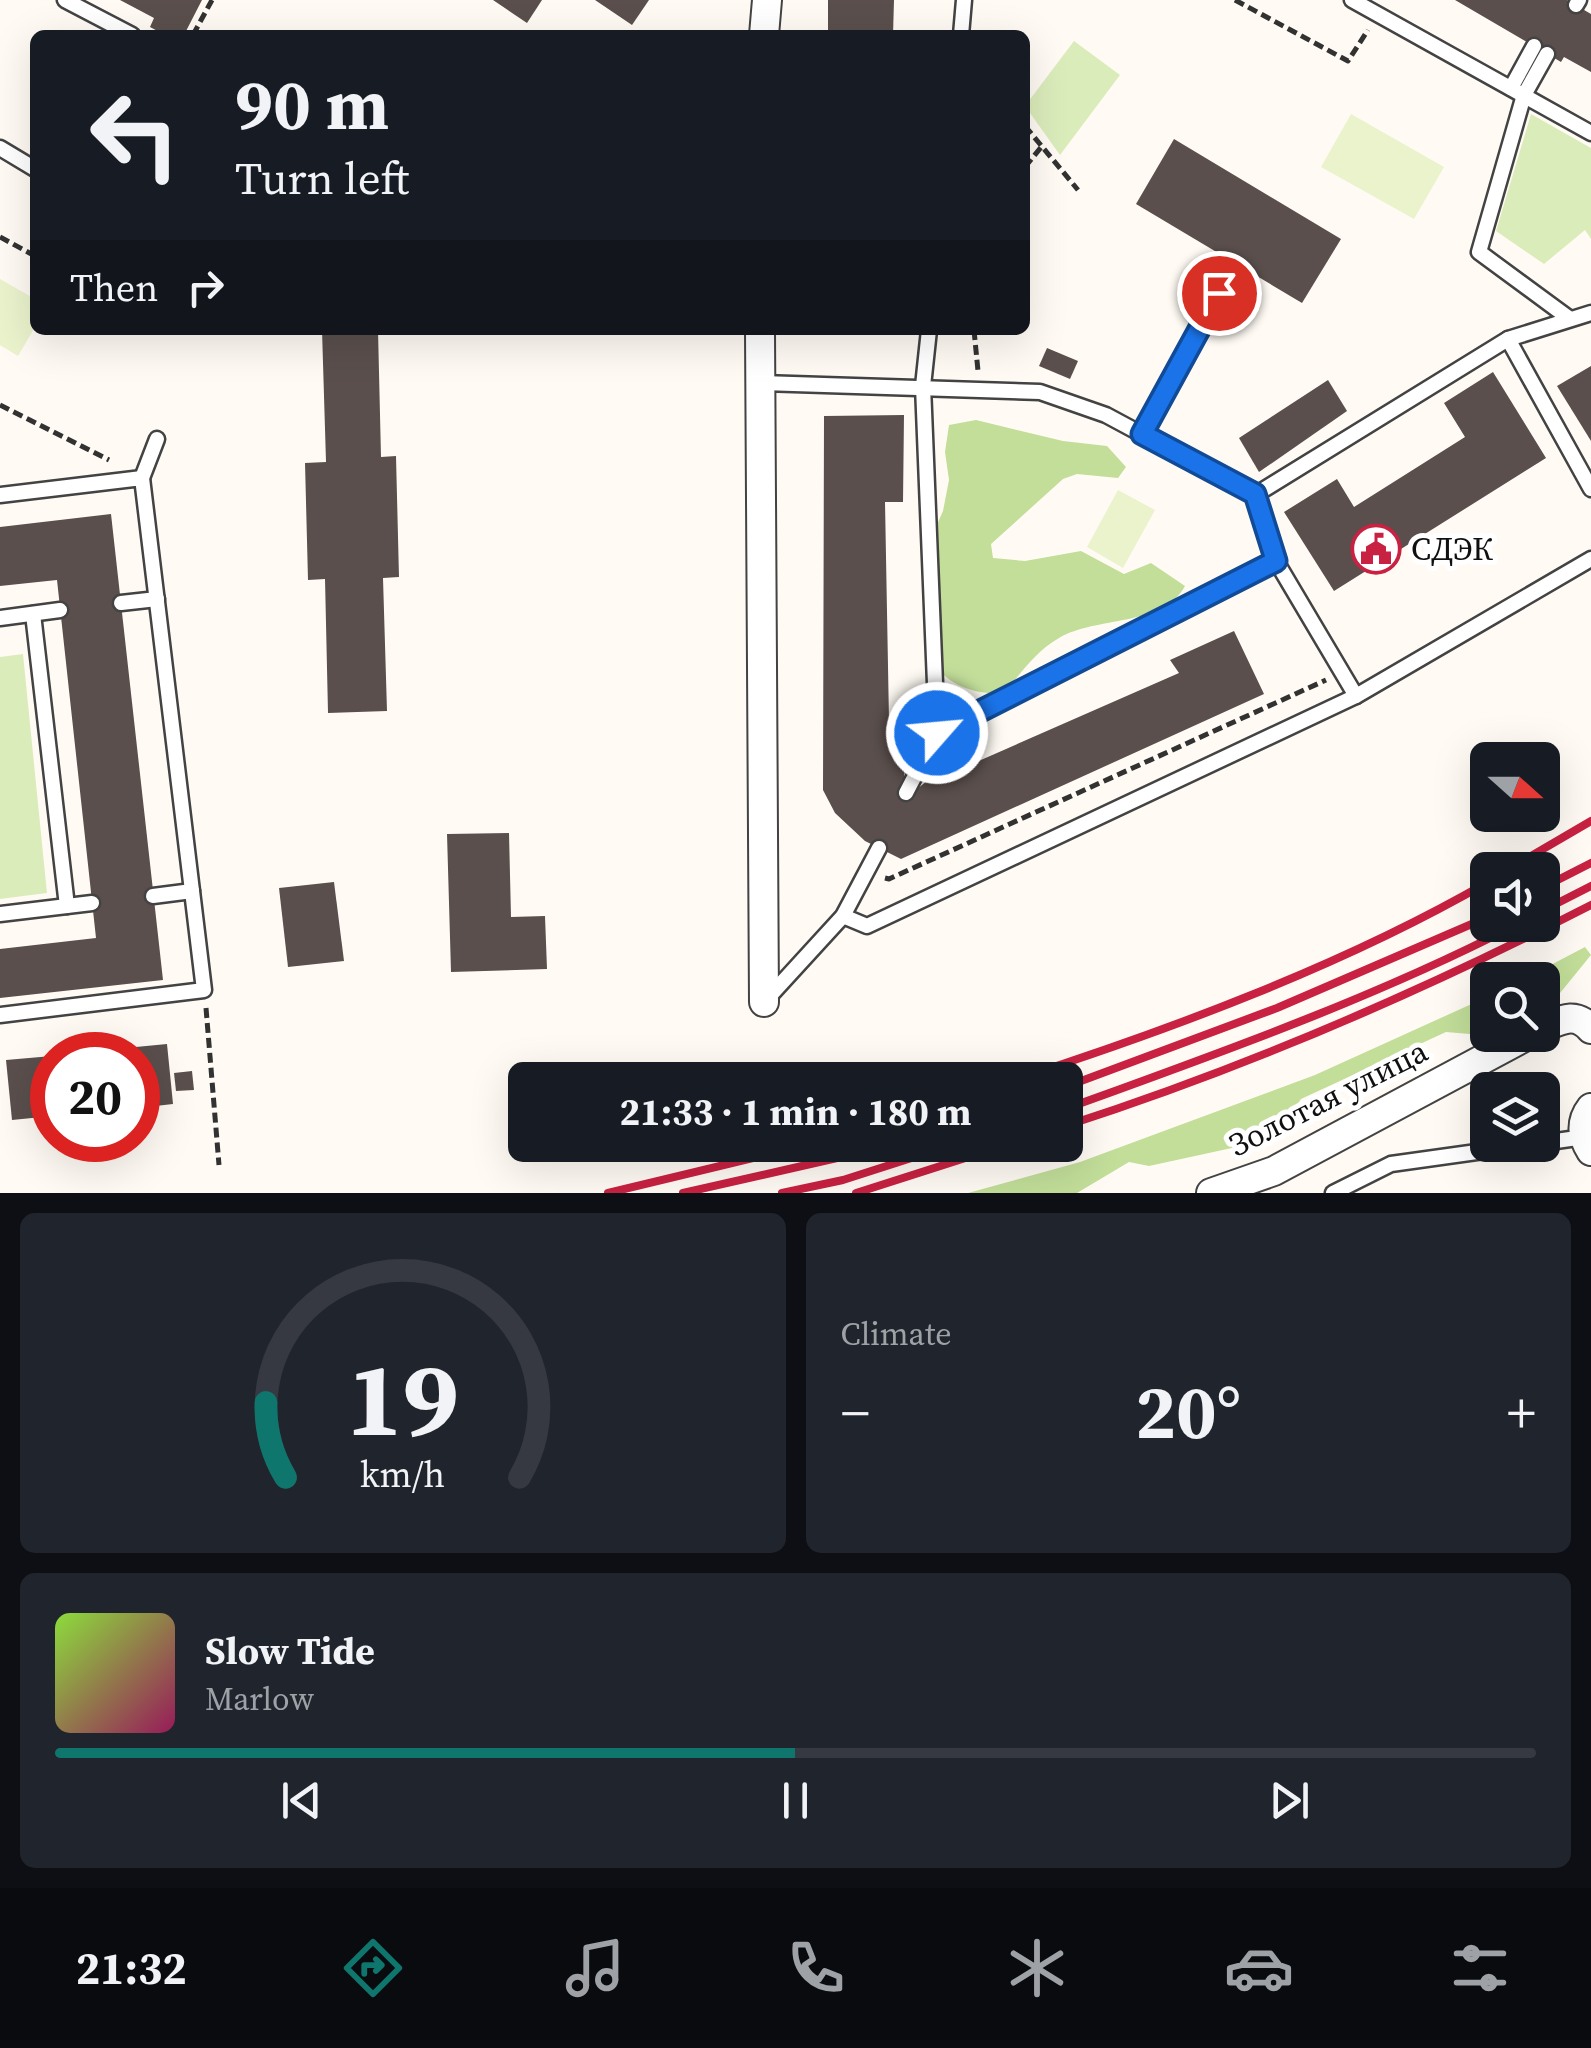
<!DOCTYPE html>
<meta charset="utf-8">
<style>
body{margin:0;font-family:"Source Serif 4",serif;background:#20242c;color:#f1f3f6;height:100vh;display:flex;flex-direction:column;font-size:38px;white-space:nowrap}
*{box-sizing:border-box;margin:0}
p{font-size:32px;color:#9ea1a6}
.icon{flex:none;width:55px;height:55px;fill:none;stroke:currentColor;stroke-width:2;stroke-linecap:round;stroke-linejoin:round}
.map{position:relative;height:1193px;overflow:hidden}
.side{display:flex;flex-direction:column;gap:20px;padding:20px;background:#0d0f14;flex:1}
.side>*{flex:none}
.guide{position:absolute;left:30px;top:30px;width:1000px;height:305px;border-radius:15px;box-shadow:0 10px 40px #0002;background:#171b24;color:#f1f3f6;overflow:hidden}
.needle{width:65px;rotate:111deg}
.tools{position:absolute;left:1470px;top:742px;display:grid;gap:20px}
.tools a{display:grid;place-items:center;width:90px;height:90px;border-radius:15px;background:#171b24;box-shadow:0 10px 40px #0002;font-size:50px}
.speed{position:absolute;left:30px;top:1032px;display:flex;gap:20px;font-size:50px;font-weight:700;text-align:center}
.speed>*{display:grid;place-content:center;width:130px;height:130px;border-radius:50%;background:#171b24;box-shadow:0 10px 40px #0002;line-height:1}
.speed .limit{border:15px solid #d22;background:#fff;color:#111}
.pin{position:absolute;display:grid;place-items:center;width:85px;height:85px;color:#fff;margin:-42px;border:5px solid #fff;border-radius:50%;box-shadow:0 2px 10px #0007}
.me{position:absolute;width:110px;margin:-55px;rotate:63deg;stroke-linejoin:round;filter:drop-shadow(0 0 8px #0008)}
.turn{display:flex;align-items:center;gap:35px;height:210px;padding:0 40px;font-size:45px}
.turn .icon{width:130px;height:130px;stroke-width:2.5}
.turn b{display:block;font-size:70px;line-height:85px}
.then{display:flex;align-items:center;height:95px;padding:0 40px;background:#0003;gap:20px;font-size:38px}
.big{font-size:75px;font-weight:700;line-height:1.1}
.side .card{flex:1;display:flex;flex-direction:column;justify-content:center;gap:15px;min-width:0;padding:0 35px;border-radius:15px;background:#20242c}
.side .dial{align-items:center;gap:0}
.dial svg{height:260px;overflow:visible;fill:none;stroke:#363941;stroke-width:7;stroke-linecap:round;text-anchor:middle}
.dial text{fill:#f1f3f6;stroke:none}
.song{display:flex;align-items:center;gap:30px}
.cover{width:120px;height:120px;border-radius:15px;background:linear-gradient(135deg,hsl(90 70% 55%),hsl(330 70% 35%))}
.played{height:10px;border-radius:5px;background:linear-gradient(90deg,#0f766e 50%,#363941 50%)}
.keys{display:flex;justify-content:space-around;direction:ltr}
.heat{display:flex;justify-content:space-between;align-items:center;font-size:55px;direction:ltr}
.side .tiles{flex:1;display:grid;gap:20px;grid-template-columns:1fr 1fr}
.card:last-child{grid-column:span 2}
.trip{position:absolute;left:508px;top:1062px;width:575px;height:100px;border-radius:15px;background:#171b24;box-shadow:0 10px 40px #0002;font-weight:700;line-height:100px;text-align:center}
.menu{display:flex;height:160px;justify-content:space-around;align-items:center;background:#090b0e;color:#9ea1a6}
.menu .icon{width:70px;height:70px}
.menu .on{color:#0f766e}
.menu b{font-size:45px;color:#f1f3f6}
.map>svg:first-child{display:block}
</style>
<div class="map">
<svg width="1591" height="1193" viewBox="0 0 1591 1193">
<rect width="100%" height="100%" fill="#fffbf4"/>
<g fill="#dbecbb">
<polygon points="1074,41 1120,75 1060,155 1025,106"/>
<polygon points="1531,114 1591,148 1591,239 1585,230 1544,264 1496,231"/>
<polygon points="23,654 47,893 0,899 0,657"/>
</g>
<g fill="#c2de99">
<path d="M976,420L1063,441L1107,446L1126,467L1118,478L1077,474L1063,479L991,544L993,558L1025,561L1081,551L1124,574L1151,563L1185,586C1163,627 1096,616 1059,638C1036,651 1021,673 1004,693C981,695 954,688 939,670L931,538L943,511L949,480L945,452L949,425Z"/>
<polygon points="1585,947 1591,955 1543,1014 1542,980 1522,980"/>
<polygon points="1487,997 1488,1035 1495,1035 1493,1036 1446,1032 1301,1099 1273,1139 1149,1166 1129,1162 1077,1193 968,1193 1080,1162 1315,1075"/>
</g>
<g fill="#ebf3cd">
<polygon points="1351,114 1444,167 1414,219 1321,167"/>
<polygon points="0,279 35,299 35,327 18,356 0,345"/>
<polygon points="1118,490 1155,510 1123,568 1087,547"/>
</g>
<g fill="#5a4f4c">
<polygon points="120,0 202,0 184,35 165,35 150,27 154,18"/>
<polygon points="493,0 542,0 527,23"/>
<polygon points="595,0 649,0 632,25"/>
<polygon points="828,0 894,0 893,35 828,35"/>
<polygon points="1455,0 1567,0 1591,14 1591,72 1564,57 1561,62"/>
<polygon points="1174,139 1341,239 1302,303 1136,204"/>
<polygon points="322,330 378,330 381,457 396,456 399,577 383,578 387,711 328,713 325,579 308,580 305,463 326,462"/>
<polygon points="1047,348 1078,361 1070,379 1039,366"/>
<polygon points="1591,366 1591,441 1557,386"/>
<polygon points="1493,372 1546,458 1334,591 1284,512 1337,479 1354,507 1465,437 1444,403"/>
<polygon points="1328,380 1347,411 1259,472 1239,438"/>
<polygon points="904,415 903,502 885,502 889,721 909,743 902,791 910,795 941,769 965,767 1179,673 1170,660 1234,631 1264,694 901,859 865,841 835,813 823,790 824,416"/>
<polygon points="111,514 163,980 0,998 0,949 96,938 57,580 0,586 0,527"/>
<polygon points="509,833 511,917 545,916 547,969 451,972 447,834"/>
<polygon points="334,882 344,961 288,967 279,888"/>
<polygon points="167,1044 173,1104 138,1108 138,1055 84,1055 84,1052"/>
<polygon points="52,1056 52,1116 12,1120 6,1060"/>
<polygon points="192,1071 194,1090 176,1091 174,1073"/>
</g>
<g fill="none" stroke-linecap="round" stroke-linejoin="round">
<g stroke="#434343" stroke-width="19">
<g id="lane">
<polyline points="65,0 132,35"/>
<polyline points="1352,0 1591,133"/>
<polyline points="1576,5 1579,0"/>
<polyline points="961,35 964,0"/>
<polyline points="1547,54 1524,95 1479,252 1570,319"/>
<polyline points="1511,88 1534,46"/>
<polyline points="0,148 35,169"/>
<polyline points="1508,339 1591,489"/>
<polyline points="760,383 1040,392 1106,415 1255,495 1276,561 1356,696"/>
<polyline points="1142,434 1219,293"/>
<polyline points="142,478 157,439"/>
<polyline points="0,495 142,478 204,990 0,1015"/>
<polyline points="1255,495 1508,339 1591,313"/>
<polyline points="121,603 157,599"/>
<polyline points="33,614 67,906"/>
<polyline points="0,618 60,610"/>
<polyline points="937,733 1276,561"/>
<polyline points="906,793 937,733 923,386 929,330"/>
<polyline points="153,896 192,891"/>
<polyline points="0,914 92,903"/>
<polyline points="843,916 867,926 1356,696 1591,559"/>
<polyline points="767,999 843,916 879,848"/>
<polyline points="1542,1143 1584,1137"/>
<polyline points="1333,1193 1391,1164 1527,1145"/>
</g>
</g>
<g stroke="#434343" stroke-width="32">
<g id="street">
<polyline points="764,35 767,0"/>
<polyline points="760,330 764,1002"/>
<path d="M1542,1028C1561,1020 1575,1011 1591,1029"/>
<path d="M1591,1108C1580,1122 1582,1137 1591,1151"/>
<polyline points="1211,1193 1274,1171 1528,1035"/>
</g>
</g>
<g stroke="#323232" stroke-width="5" stroke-dasharray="10 5" stroke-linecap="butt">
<polyline points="1235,0 1348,61 1368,30"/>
<polyline points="193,35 212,0"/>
<polyline points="1025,126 1078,190"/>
<polyline points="1025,167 1042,146"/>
<polyline points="0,237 35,256"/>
<polyline points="974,330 978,371"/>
<polyline points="0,405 109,460"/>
<polyline points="885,878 889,879 1326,680"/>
<polyline points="206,1008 219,1165"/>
</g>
<use href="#lane" stroke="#fff" stroke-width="14"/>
<use href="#street" stroke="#fff" stroke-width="28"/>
<g stroke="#c82141" stroke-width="8">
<polyline points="1507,870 1591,821"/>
<polyline points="1542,888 1591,863"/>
<polyline points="1542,911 1591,886"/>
<path d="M1014,1080C1172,1029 1344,965 1488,882"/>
<polyline points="1065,1087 1277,1008 1488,917"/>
<path d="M1065,1109C1217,1054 1372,999 1516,925"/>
<path d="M1065,1126C1245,1068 1423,991 1591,905"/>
<polyline points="608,1193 807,1145"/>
<polyline points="683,1193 837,1158 879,1145"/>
<polyline points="782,1193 843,1180 952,1145"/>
<polyline points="856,1193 1006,1145"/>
</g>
</g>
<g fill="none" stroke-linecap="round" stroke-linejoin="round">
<g stroke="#114b97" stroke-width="25">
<polyline id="route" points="937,733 1276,561 1255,494 1142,434 1219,293"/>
</g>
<use href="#route" stroke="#1a73e8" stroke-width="18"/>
</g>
<defs>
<g id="civic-ring" transform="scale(2.5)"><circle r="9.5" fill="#fff" stroke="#c82141" stroke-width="1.5"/><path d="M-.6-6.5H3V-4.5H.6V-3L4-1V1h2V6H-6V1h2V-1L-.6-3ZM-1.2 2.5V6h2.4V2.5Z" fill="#c82141"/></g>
</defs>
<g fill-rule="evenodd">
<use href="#civic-ring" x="1376" y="549"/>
</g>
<g text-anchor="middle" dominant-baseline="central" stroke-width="10" stroke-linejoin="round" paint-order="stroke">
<g font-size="32" fill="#101010" stroke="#fff" text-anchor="start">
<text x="1411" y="549">СДЭК</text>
</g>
<g font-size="32" fill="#101010" stroke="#fff">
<text transform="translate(1328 1098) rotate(-27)">Золотая улица</text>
</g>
</g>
</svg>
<div class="tools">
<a><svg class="needle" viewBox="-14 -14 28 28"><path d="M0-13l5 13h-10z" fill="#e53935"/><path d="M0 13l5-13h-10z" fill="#9ea1a6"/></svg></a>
<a><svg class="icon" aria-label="sound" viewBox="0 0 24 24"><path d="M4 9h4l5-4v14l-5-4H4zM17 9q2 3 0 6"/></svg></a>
<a><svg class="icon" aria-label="search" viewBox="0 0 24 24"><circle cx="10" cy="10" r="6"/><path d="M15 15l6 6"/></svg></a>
<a><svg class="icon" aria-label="layers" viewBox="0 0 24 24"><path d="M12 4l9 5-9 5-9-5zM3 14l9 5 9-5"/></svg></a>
</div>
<div class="speed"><div class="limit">20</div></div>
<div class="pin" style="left:1219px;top:293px;background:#d93025"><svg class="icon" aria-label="arrive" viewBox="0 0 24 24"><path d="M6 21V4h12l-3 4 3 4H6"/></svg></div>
<svg class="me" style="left:937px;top:733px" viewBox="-20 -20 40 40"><circle r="17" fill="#1a73e8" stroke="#fff" stroke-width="3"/><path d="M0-11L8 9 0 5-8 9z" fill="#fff"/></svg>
<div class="trip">21:33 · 1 min · 180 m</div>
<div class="guide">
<div class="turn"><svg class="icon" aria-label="left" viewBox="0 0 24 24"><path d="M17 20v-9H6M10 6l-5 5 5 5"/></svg><div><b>90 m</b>Turn left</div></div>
<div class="then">Then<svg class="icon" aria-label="right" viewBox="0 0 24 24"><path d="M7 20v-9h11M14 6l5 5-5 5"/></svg></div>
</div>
</div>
<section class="side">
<div class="tiles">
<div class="card dial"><svg viewBox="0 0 100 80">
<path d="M14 69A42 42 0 1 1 86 69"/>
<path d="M14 69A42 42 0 0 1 8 46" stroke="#0f766e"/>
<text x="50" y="56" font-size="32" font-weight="700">19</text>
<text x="50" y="72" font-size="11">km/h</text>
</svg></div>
<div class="card"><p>Climate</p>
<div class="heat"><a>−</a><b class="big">20°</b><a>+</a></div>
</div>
<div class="card">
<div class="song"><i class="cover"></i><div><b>Slow Tide</b><p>Marlow</p></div></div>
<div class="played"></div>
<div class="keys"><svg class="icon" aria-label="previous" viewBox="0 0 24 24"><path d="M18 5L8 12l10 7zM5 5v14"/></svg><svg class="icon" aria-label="pause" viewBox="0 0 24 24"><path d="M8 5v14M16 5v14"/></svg><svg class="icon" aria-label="next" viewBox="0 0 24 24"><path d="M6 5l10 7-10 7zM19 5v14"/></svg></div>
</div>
</div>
</section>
<nav class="menu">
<b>21:32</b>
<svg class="icon on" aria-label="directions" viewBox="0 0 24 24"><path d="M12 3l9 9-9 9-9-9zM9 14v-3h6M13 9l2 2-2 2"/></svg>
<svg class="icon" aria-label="music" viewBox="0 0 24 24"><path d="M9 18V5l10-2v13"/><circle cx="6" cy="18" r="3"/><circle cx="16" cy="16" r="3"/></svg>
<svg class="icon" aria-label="phone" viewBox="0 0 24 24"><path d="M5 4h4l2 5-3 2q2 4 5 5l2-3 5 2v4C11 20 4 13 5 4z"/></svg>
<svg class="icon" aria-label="climate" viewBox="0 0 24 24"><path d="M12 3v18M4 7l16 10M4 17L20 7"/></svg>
<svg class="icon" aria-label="car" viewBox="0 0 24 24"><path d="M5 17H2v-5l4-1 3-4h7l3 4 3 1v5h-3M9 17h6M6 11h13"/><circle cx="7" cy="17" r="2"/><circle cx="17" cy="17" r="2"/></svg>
<svg class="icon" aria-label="filters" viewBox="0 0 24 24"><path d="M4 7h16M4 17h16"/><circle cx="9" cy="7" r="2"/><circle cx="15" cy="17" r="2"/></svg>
</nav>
